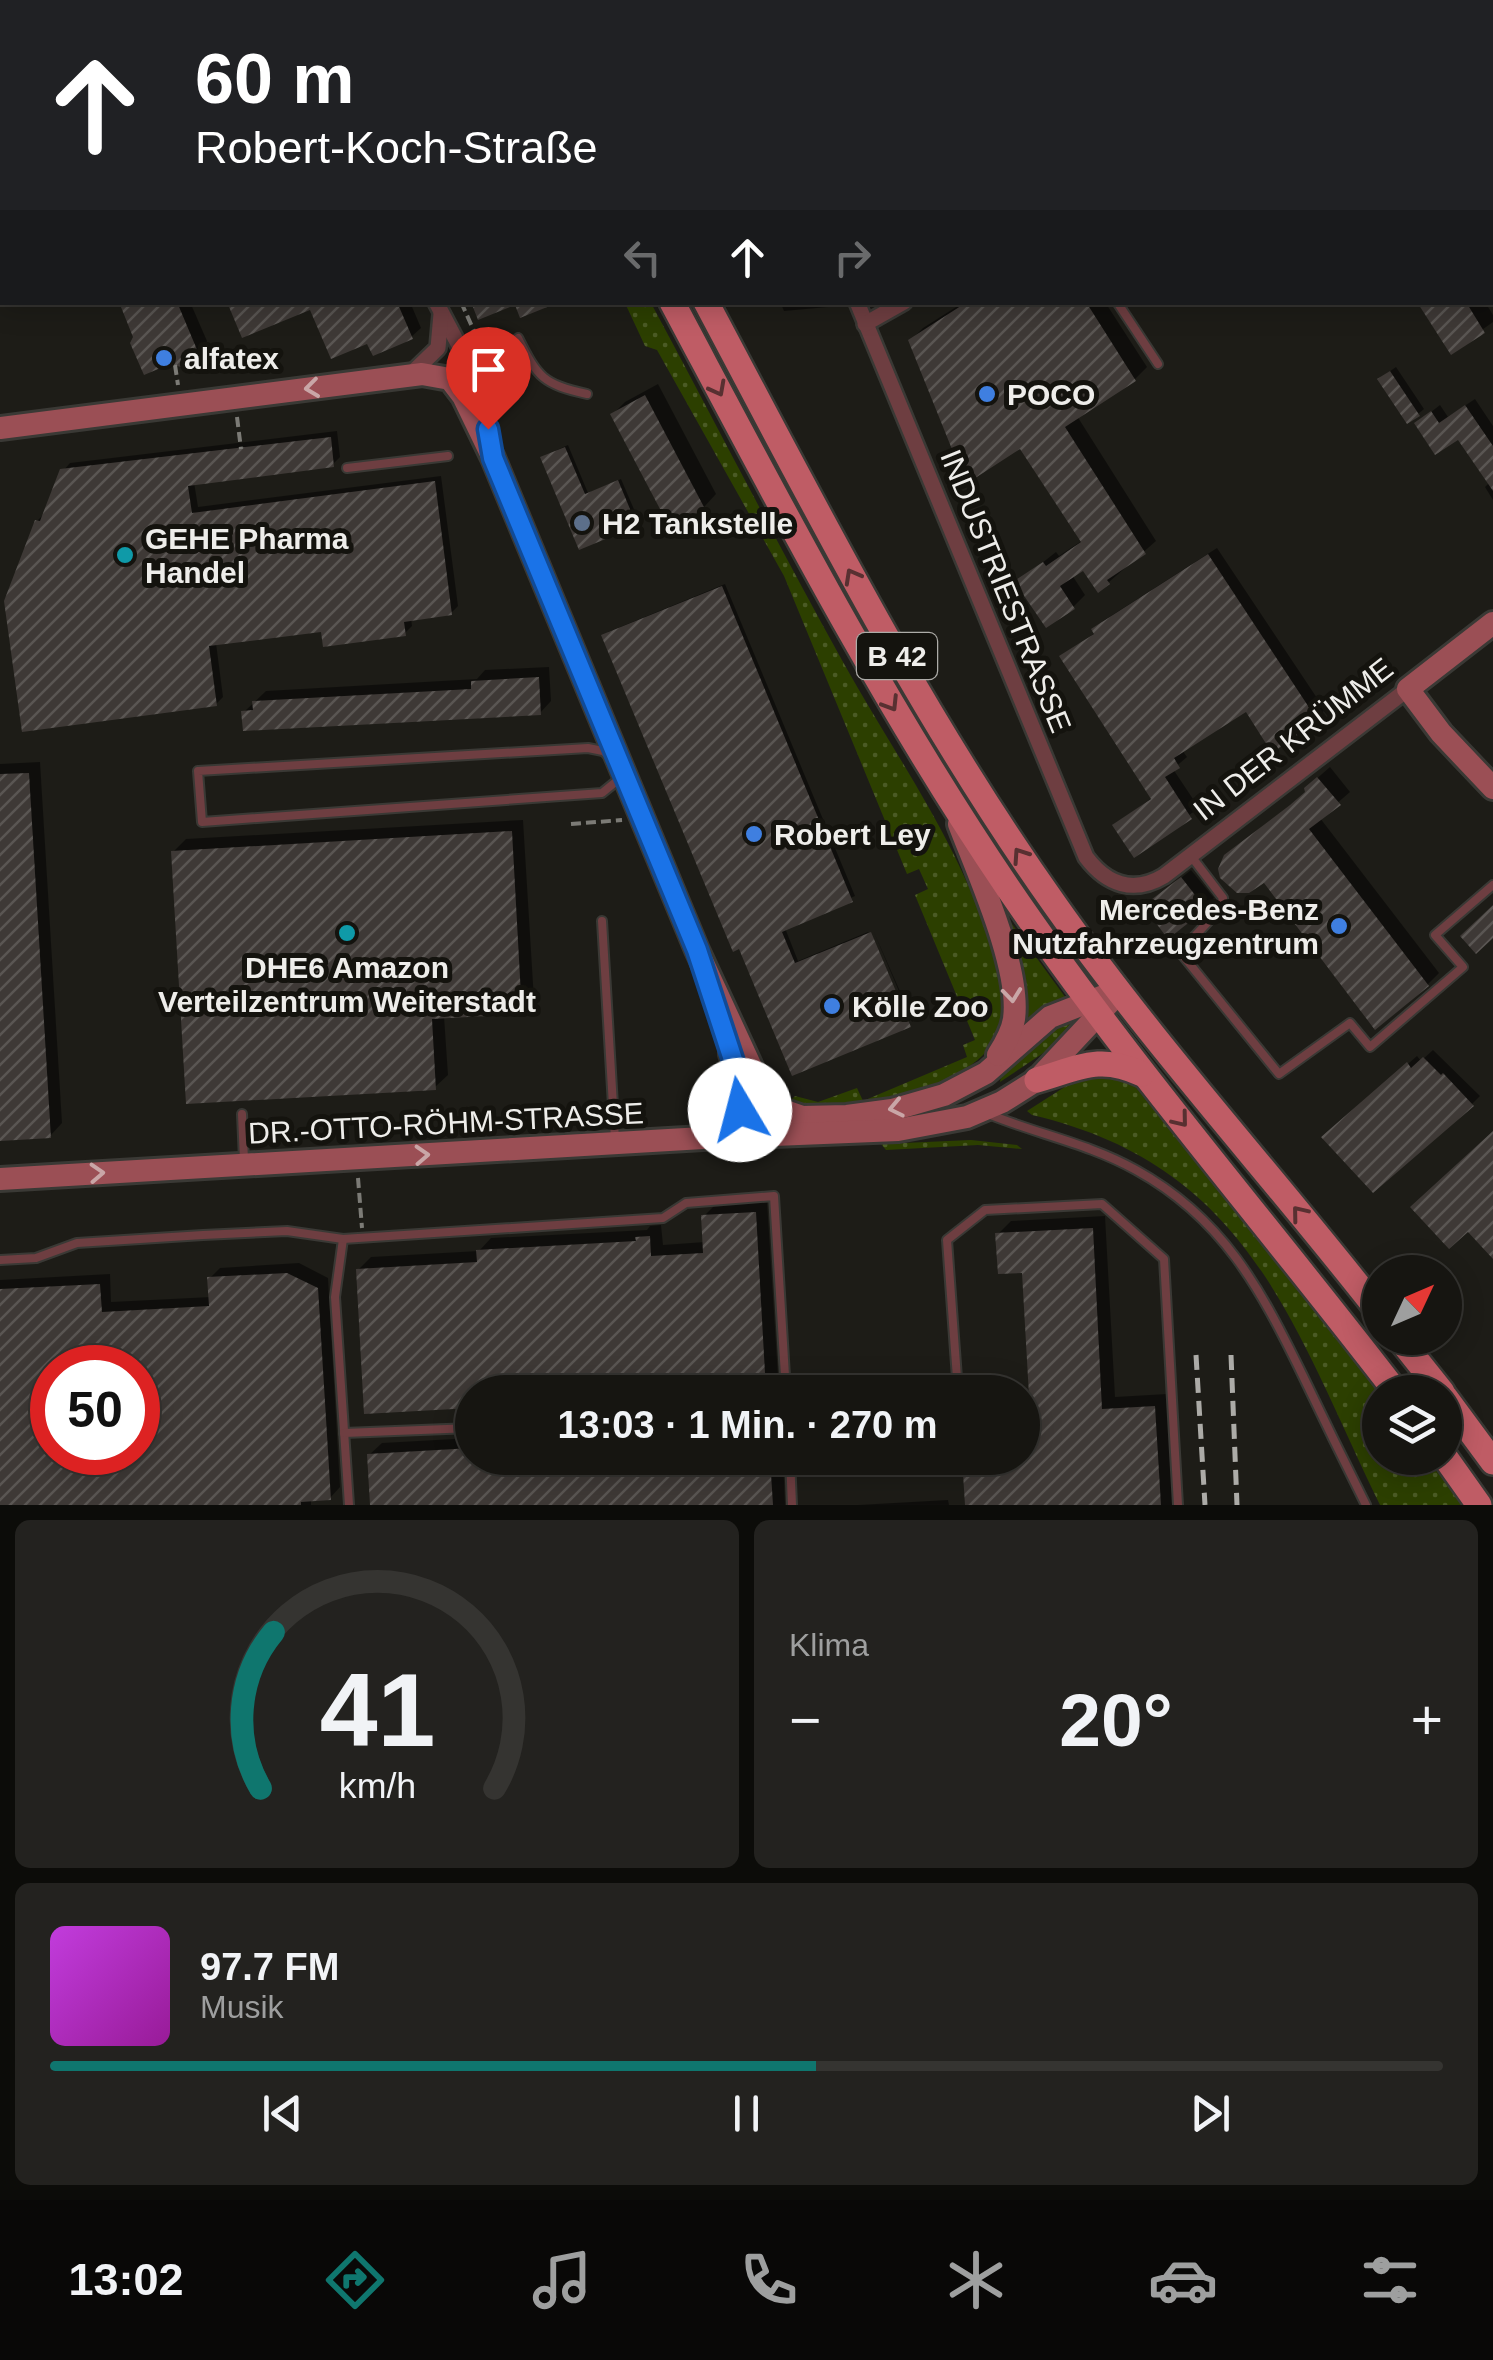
<!DOCTYPE html>
<html lang="de">
<meta charset="utf-8">
<style>
body{margin:0;font-family:Arial,sans-serif;background:#23221f;color:#f1f3f6;height:100vh;display:flex;flex-direction:column;font-size:38px;white-space:nowrap}
*{box-sizing:border-box;margin:0}
p{font-size:32px;color:#9e9f9f}
.icon{flex:none;width:55px;height:55px;fill:none;stroke:currentColor;stroke-width:2;stroke-linecap:round;stroke-linejoin:round}
.map{position:relative;height:1505px;overflow:hidden}
.sheet{display:flex;flex-direction:column;gap:15px;padding:15px;background:#0c0c09;flex:1}
.sheet>*{flex:none}
.top-card{position:absolute;left:0px;top:0px;width:1495px;height:305px;box-shadow:0 5px 25px #0003,0 0 0 2px #353431;background:#202124;color:#fff;overflow:hidden}
.needle{width:65px;rotate:46deg}
.fabs{position:absolute;left:1362px;top:1255px;display:grid;gap:20px}
.fabs a{display:grid;place-items:center;width:100px;height:100px;border-radius:50%;background:#161511;box-shadow:0 5px 25px #0003,0 0 0 2px #353431;font-size:50px}
.speed{position:absolute;left:30px;top:1345px;display:flex;gap:20px;font-size:50px;font-weight:700;text-align:center}
.speed>*{display:grid;place-content:center;width:130px;height:130px;border-radius:50%;background:#161511;box-shadow:0 5px 25px #0003,0 0 0 2px #353431;line-height:1}
.speed .limit{border:15px solid #d22;background:#fff;color:#111}
.pin{position:absolute;display:grid;place-items:center;width:85px;height:85px;color:#fff;margin:-102px -42px;border-radius:50% 50% 50% 0;rotate:-45deg;box-shadow:0 0 10px #0007}
.pin .icon{rotate:45deg}
.me{position:absolute;width:110px;margin:-55px;rotate:352deg;stroke-linejoin:round;filter:drop-shadow(0 0 8px #0008)}
.turn{display:flex;align-items:center;gap:35px;height:210px;padding:0 30px;font-size:45px}
.turn .icon{width:130px;height:130px;stroke-width:2.5}
.turn b{display:block;font-size:70px;line-height:85px}
.lanes{display:flex;align-items:center;height:95px;padding:0 30px;background:#0003;justify-content:center;gap:50px;direction:ltr}
.lanes .off{opacity:.35}
.big{font-size:75px;font-weight:800;line-height:1.1}
.sheet .card{flex:1;display:flex;flex-direction:column;justify-content:center;gap:15px;min-width:0;padding:0 35px;border-radius:15px;background:#23221f}
.sheet .dial{align-items:center;gap:0}
.dial svg{height:260px;overflow:visible;fill:none;stroke:#353431;stroke-width:7;stroke-linecap:round;text-anchor:middle}
.dial text{fill:#f1f3f6;stroke:none}
.song{display:flex;align-items:center;gap:30px}
.cover{width:120px;height:120px;border-radius:15px;background:linear-gradient(135deg,hsl(290 70% 55%),hsl(300 70% 35%))}
.played{height:10px;border-radius:5px;background:linear-gradient(90deg,#0f766e 55%,#353431 55%)}
.keys{display:flex;justify-content:space-around;direction:ltr}
.heat{display:flex;justify-content:space-between;align-items:center;font-size:55px;direction:ltr}
.sheet .tiles{flex:1;display:grid;gap:15px;grid-template-columns:1fr 1fr}
.card:last-child{grid-column:span 2}
.trip{position:absolute;left:455px;top:1375px;width:585px;height:100px;border-radius:50px;background:#161511;box-shadow:0 5px 25px #0003,0 0 0 2px #353431;font-weight:800;line-height:100px;text-align:center}
.tab-bar{display:flex;height:160px;justify-content:space-around;align-items:center;background:#090807;color:#9e9f9f}
.tab-bar .icon{width:70px;height:70px}
.tab-bar .active{color:#0f766e}
.tab-bar b{font-size:45px;color:#f1f3f6}
.map>svg:first-child{display:block}
</style>
<div class="map">
<svg width="1493" height="1505" viewBox="0 0 1493 1505">
<defs>
<pattern id="green-dots" width="8" height="8" patternUnits="userSpaceOnUse" patternTransform="scale(2.5)"><rect width="8" height="8" fill="#2c3f00"/><path d="M2 2h.1M6 6h.1" fill="none" stroke="#4b5b25" stroke-width="1.8" stroke-linecap="round"/></pattern>
<pattern id="building-hatch" width="6" height="6" patternUnits="userSpaceOnUse" patternTransform="scale(2.5)"><rect width="6" height="6" fill="#3e3936"/><path d="M-1 1l2-2M0 6l6-6M5 7l2-2" fill="none" stroke="#5a5653"/></pattern>
</defs>
<rect width="100%" height="100%" fill="#1d1c17"/>
<g fill="url(#green-dots)">
<path d="M625,303H651C715,422 777,543 843,662C895,756 962,846 992,950C998,969 1005,988 1004,1009C1001,1052 967,1071 931,1086C896,1101 827,1116 792,1099L795,1096L818,1102L857,1088L863,1101L967,1057L963,1045L975,1040L915,895L928,889L919,869L907,874L784,576L657,350L645,346Z"/>
<polygon points="996,902 1068,1001 1016,1040"/>
<polygon points="1078,1017 1057,1044 1000,1082 1001,1077 1049,1028"/>
<path d="M1093,1075L1113,1076L1134,1085L1380,1392V1458H1428L1462,1505H1380C1293,1326 1250,1166 1032,1115L1027,1111L1074,1081Z"/>
<polygon points="971,1140 1017,1145 1022,1149 978,1145 886,1150 881,1144"/>
</g>
<g fill="#0007" fill-rule="evenodd">
<polygon points="1019,0 1211,0 1208,2"/>
<polygon points="1392,0 1421,0 1423,2 1388,2"/>
<polygon points="2,64 2,229 0,230 0,65"/>
<polygon points="126,302 190,302 207,341 201,358 192,368 136,338"/>
<polygon points="230,302 410,302 421,328 411,337 369,340 311,306"/>
<polygon points="780,302 833,302 828,307 784,311"/>
<polygon points="964,302 1105,302 1147,367 1135,379 1077,416 1156,541 1109,582 1084,567 1072,575 1085,595 1073,607 1018,582 1056,552 1059,556 1083,540 1021,446 911,340 923,328"/>
<polygon points="1420,302 1485,302 1493,315 1493,322 1451,352"/>
<polygon points="1396,367 1424,409 1418,414 1386,374"/>
<polygon points="658,384 716,494 704,507 671,524 613,414 625,402"/>
<polygon points="1475,399 1493,426 1493,500 1485,487 1490,482 1459,436 1417,423 1440,405 1448,417"/>
<polygon points="337,431 340,457 333,464 194,482 198,507 441,476 458,606 451,613 411,618 412,626 404,634 323,630 216,643 223,697 216,704 37,521 44,514 63,471 70,463"/>
<polygon points="568,445 588,493 621,479 639,521 636,524 581,547 546,455"/>
<polygon points="1217,548 1325,710 1272,750 1246,709 1182,750 1187,757 1173,769 1199,808 1134,854 1115,825 1153,797 1062,657 1096,632 1095,629 1103,621"/>
<polygon points="725,584 855,896 785,928 798,961 868,932 908,1025 793,1073 608,632"/>
<polygon points="549,667 551,701 540,713 244,712 266,691 477,679 485,670"/>
<polygon points="40,762 62,1123 50,1136 0,1138 0,764"/>
<polygon points="1330,767 1350,792 1320,818 1439,973 1427,985 1226,856 1305,794 1306,788"/>
<polygon points="523,820 534,1000 521,1012 444,1016 448,1075 435,1087 173,852 186,839"/>
<polygon points="1191,870 1214,898 1169,935 1146,906"/>
<polygon points="873,930 913,1021 912,1022"/>
<polygon points="1433,1050 1480,1096 1472,1104 1333,1129 1417,1056 1421,1061"/>
<polygon points="767,1201 778,1376 765,1388 690,1392 472,1392 472,1405 367,1411 358,1270 371,1257 479,1251 491,1238 647,1230 650,1226 661,1225 663,1245 705,1242 704,1216 716,1204"/>
<polygon points="1105,1216 1115,1397 1167,1394 1174,1505 967,1505 964,1458 1022,1458 1022,1403 1032,1402 1024,1270 998,1234 1011,1221"/>
<path d="M299,1263L328,1278L340,1487L330,1498L311,1499V1505H0V1280L110,1274L111,1302L211,1297L210,1278L220,1268ZM52,1368H138V1452H52Z"/>
<polygon points="472,1438 472,1458 783,1458 785,1505 372,1505 369,1455 382,1443"/>
<polygon points="948,1500 949,1505 858,1505"/>
</g>
<g fill="url(#building-hatch)" fill-rule="evenodd">
<polygon points="119,302 177,302 198,352 192,370 170,364 144,375 130,343 133,337"/>
<polygon points="227,302 397,302 413,339 373,356 367,344 331,359 310,310 242,338"/>
<polygon points="471,302 557,302 557,303 520,318 515,305 478,320"/>
<polygon points="967,302 1086,302 1136,381 1065,427 1146,554 1107,580 1110,584 1098,593 1083,571 1060,586 1075,609 1046,628 1014,581 1043,562 1046,566 1081,542 1020,449 966,484 908,340"/>
<polygon points="1417,302 1466,302 1485,333 1451,355"/>
<polygon points="1390,371 1420,416 1407,424 1377,379"/>
<polygon points="645,395 705,509 670,528 610,414"/>
<polygon points="1465,405 1493,446 1493,491 1458,440 1435,455 1414,423 1431,411 1439,423"/>
<polygon points="331,437 334,467 188,486 192,513 435,481 452,615 404,622 406,636 323,647 321,632 209,646 217,706 22,732 4,601 35,520 40,521 60,469"/>
<polygon points="565,447 585,494 618,480 637,526 579,550 540,457"/>
<polygon points="1208,554 1318,721 1272,753 1246,712 1174,758 1180,768 1165,777 1192,819 1134,858 1112,825 1151,799 1059,656 1094,634 1091,629"/>
<polygon points="722,586 853,902 782,932 795,963 871,932 911,1027 792,1076 739,949 733,952 601,635"/>
<polygon points="539,677 541,715 243,731 241,711 253,710 252,701 471,689 471,681"/>
<polygon points="29,773 51,1138 0,1141 0,774"/>
<polygon points="1317,777 1341,805 1309,829 1429,986 1375,1030 1264,883 1249,893 1237,893 1220,878 1218,869 1224,855 1290,805 1305,792 1304,788"/>
<polygon points="512,831 522,1014 432,1019 436,1090 186,1104 171,851"/>
<polygon points="1181,877 1206,909 1168,939 1143,906"/>
<polygon points="1493,905 1493,938 1476,954 1460,936"/>
<polygon points="1423,1057 1441,1075 1443,1073 1474,1106 1373,1193 1321,1137 1407,1062 1411,1068"/>
<polygon points="1493,1131 1493,1259 1468,1232 1449,1249 1410,1207"/>
<polygon points="756,1212 766,1391 472,1392 472,1408 364,1414 356,1269 477,1262 476,1250 636,1241 635,1237 650,1236 651,1256 703,1253 701,1215"/>
<polygon points="1093,1228 1102,1409 1155,1406 1161,1505 965,1505 962,1458 1022,1458 1022,1414 1030,1413 1022,1273 998,1274 995,1233"/>
<path d="M287,1273L318,1288L331,1500L301,1502V1505H0V1289L100,1284L102,1312L209,1306L207,1277ZM52,1368H138V1452H52Z"/>
<polygon points="472,1448 472,1458 770,1458 773,1505 370,1505 367,1454"/>
<polygon points="867,1458 944,1458 944,1469 868,1474"/>
</g>
<g fill="none" stroke-linecap="round" stroke-linejoin="round">
<g stroke="#3a3935" stroke-width="12">
<g id="lane">
<polyline points="307,0 308,2"/>
<polyline points="1144,0 1145,2"/>
<polyline points="1492,134 1493,134"/>
<polyline points="1117,302 1158,364"/>
<path d="M518,338C538,378 543,384 587,394"/>
<polyline points="347,468 448,456"/>
<polygon points="588,748 603,751 620,765 618,780 602,793 202,822 198,771"/>
<polyline points="1191,856 1223,898 1220,909 1180,952 1279,1074 1350,1023 1370,1047 1463,967 1435,935 1493,885"/>
<polyline points="602,921 615,1139"/>
<path d="M986,1113C1036,1134 1088,1143 1136,1170C1223,1218 1260,1288 1302,1374C1323,1418 1344,1461 1366,1505"/>
<polyline points="242,1114 244,1160"/>
<polyline points="343,1239 335,1297 349,1505"/>
<polyline points="0,1260 36,1258 77,1243 203,1235 287,1231 343,1239 663,1218 686,1203 774,1196 786,1392"/>
<polyline points="958,1392 947,1240 985,1210 1102,1204 1164,1259 1178,1505"/>
<polyline points="344,1433 472,1428"/>
<polyline points="790,1458 792,1505"/>
</g>
</g>
<g stroke="#3a3935" stroke-width="20">
<g id="street">
<polyline points="731,0 732,2"/>
<polyline points="447,2 452,0"/>
<polyline points="1322,2 1326,0"/>
<polyline points="436,302 475,376 489,434"/>
<path d="M857,302L1086,857C1107,885 1134,894 1164,876L1408,689"/>
<polyline points="865,324 904,302"/>
<polyline points="412,373 438,348 441,314"/>
</g>
</g>
<g stroke="#3a3935" stroke-width="28">
<g id="secondary">
<polyline points="0,428 422,374 450,379 463,396 493,458 697,950 752,1069 779,1109 802,1117 847,1116 892,1110 944,1095 986,1073 1050,1017 1119,990"/>
<polyline points="1493,623 1408,689 1441,733 1493,788"/>
<path d="M959,824C978,874 1021,968 1014,1019C1012,1032 1005,1044 998,1055"/>
<path d="M706,1137C751,1117 745,1095 731,1054"/>
<polyline points="0,1179 703,1138 898,1130 967,1117 1002,1102 1037,1080 1110,1002"/>
</g>
</g>
<g stroke="#3a3935" stroke-width="30">
<g id="primary">
<polyline points="511,0 512,2"/>
<polyline points="544,0 545,2"/>
<path d="M672,302C778,501 881,701 1008,888C1127,1063 1267,1224 1396,1392"/>
<path d="M706,302C815,507 920,715 1055,905C1155,1047 1273,1176 1380,1313"/>
<path d="M1037,1080C1079,1068 1100,1054 1142,1074"/>
<polyline points="1399,1338 1442,1392"/>
<polyline points="1445,1397 1493,1462"/>
<polyline points="1445,1457 1479,1505"/>
</g>
</g>
<g stroke="#7c7b76" stroke-width="4" stroke-dasharray="10 5" stroke-linecap="butt">
<polyline points="483,0 484,2"/>
<polyline points="592,0 593,2"/>
<polyline points="461,302 483,351"/>
<polyline points="175,365 178,385"/>
<polyline points="237,417 241,449"/>
<polyline points="571,824 622,820"/>
<polyline points="358,1178 362,1228"/>
</g>
<use href="#lane" stroke="#6e3e41" stroke-width="8"/>
<use href="#street" stroke="#6e3e41" stroke-width="15"/>
<use href="#secondary" stroke="#9b4f55" stroke-width="22"/>
<use href="#primary" stroke="#bf5c65" stroke-width="25"/>
<g stroke="#acaba7" stroke-width="5" stroke-dasharray="15 8" stroke-linecap="butt">
<polyline points="1196,1355 1205,1505"/>
<polyline points="1231,1355 1237,1505"/>
</g>
</g>
<defs><path id="oneway-chevron" d="M-2-3.5L2.5 0L-2 3.5" fill="none" stroke-width="1.6" stroke-linecap="round" stroke-linejoin="round" transform="scale(2.5)"/></defs>
<g stroke="#c9a6a7">
<use href="#oneway-chevron" transform="translate(312 388) rotate(173)"/>
<use href="#oneway-chevron" transform="translate(1012 995) rotate(84)"/>
<use href="#oneway-chevron" transform="translate(896 1108) rotate(168)"/>
<use href="#oneway-chevron" transform="translate(422 1155) rotate(-3)"/>
<use href="#oneway-chevron" transform="translate(97 1173) rotate(-3)"/>
</g>
<g stroke="#583031">
<use href="#oneway-chevron" transform="translate(718 389) rotate(62)"/>
<use href="#oneway-chevron" transform="translate(852 576) rotate(-119)"/>
<use href="#oneway-chevron" transform="translate(891 704) rotate(58)"/>
<use href="#oneway-chevron" transform="translate(1020 855) rotate(-124)"/>
<use href="#oneway-chevron" transform="translate(1181 1120) rotate(51)"/>
<use href="#oneway-chevron" transform="translate(1299 1213) rotate(-129)"/>
</g>
<g fill="none" stroke-linecap="round" stroke-linejoin="round">
<g stroke="#114b97" stroke-width="25">
<polyline id="route" points="488,429 493,458 697,950 739,1078 742,1095 740,1110"/>
</g>
<use href="#route" stroke="#1a73e8" stroke-width="18"/>
</g>
<g fill="#3f7fe0" stroke="#14130e" stroke-width="4">
<circle cx="164" cy="358" r="10"/>
<circle cx="987" cy="394" r="10"/>
<circle cx="754" cy="834" r="10"/>
<circle cx="1339" cy="926" r="10"/>
<circle cx="832" cy="1006" r="10"/>
</g>
<circle fill="#5c6f8a" stroke="#14130e" stroke-width="4" cx="582" cy="523" r="10"/>
<g fill="#0f9aa8" stroke="#14130e" stroke-width="4">
<circle cx="125" cy="555" r="10"/>
<circle cx="347" cy="933" r="10"/>
</g>
<g text-anchor="middle" dominant-baseline="central" stroke-width="10" stroke-linejoin="round" paint-order="stroke">
<rect fill="#14130e" stroke="#adaca8" stroke-width="2.5" x="857" y="633" width="80" height="46" rx="8"/>
<g font-size="28" font-weight="bold" fill="#eeedea">
<text x="897" y="656">B 42</text>
</g>
<g font-size="30" font-weight="bold" fill="#eeedea" stroke="#14130e" text-anchor="start">
<text x="184" y="358">alfatex</text>
<text x="1007" y="394">POCO</text>
<text x="602" y="523">H2 Tankstelle</text>
<text x="145" y="538">GEHE Pharma<tspan x="145" dy="34">Handel</tspan></text>
<text x="774" y="834">Robert Ley</text>
<text x="1319" y="909" text-anchor="end">Mercedes-Benz<tspan x="1319" dy="34">Nutzfahrzeugzentrum</tspan></text>
<text x="347" y="967" text-anchor="middle">DHE6 Amazon<tspan x="347" dy="34">Verteilzentrum Weiterstadt</tspan></text>
<text x="852" y="1006">Kölle Zoo</text>
</g>
<g font-size="30" fill="#eeedea" stroke="#14130e">
<text transform="translate(1006 591) rotate(68)">INDUSTRIESTRASSE</text>
<text transform="translate(1293 739) rotate(-38)">IN DER KRÜMME</text>
<text transform="translate(446 1123) rotate(-3)">DR.-OTTO-RÖHM-STRASSE</text>
</g>
</g>
</svg>
<div class="fabs">
<a><svg class="needle" viewBox="-14 -14 28 28"><path d="M0-13l5 13h-10z" fill="#e53935"/><path d="M0 13l5-13h-10z" fill="#9e9f9f"/></svg></a>
<a><svg class="icon" aria-label="layers" viewBox="0 0 24 24"><path d="M12 4l9 5-9 5-9-5zM3 14l9 5 9-5"/></svg></a>
</div>
<div class="speed"><div class="limit">50</div></div>
<div class="pin" style="left:488px;top:429px;background:#d93025"><svg class="icon" aria-label="arrive" viewBox="0 0 24 24"><path d="M6 21V4h12l-3 4 3 4H6"/></svg></div>
<svg class="me" style="left:740px;top:1110px" viewBox="-20 -20 40 40"><circle r="19" fill="#fff"/><path d="M0-13L10 11 0 6-10 11z" fill="#1a73e8"/></svg>
<div class="trip">13:03 · 1 Min. · 270 m</div>
<div class="top-card">
<div class="turn"><svg class="icon" aria-label="ahead" viewBox="0 0 24 24"><path d="M12 20V5M6 11l6-6 6 6"/></svg><div><b>60 m</b>Robert-Koch-Straße</div></div>
<div class="lanes"><svg class="icon off" aria-label="left" viewBox="0 0 24 24"><path d="M17 20v-9H6M10 6l-5 5 5 5"/></svg><svg class="icon" aria-label="ahead" viewBox="0 0 24 24"><path d="M12 20V5M6 11l6-6 6 6"/></svg><svg class="icon off" aria-label="right" viewBox="0 0 24 24"><path d="M7 20v-9h11M14 6l5 5-5 5"/></svg></div>
</div>
</div>
<section class="sheet">
<div class="tiles">
<div class="card dial"><svg viewBox="0 0 100 80">
<path d="M14 69A42 42 0 1 1 86 69"/>
<path d="M14 69A42 42 0 0 1 18 21" stroke="#0f766e"/>
<text x="50" y="56" font-size="32" font-weight="700">41</text>
<text x="50" y="72" font-size="11">km/h</text>
</svg></div>
<div class="card"><p>Klima</p>
<div class="heat"><a>−</a><b class="big">20°</b><a>+</a></div>
</div>
<div class="card">
<div class="song"><i class="cover"></i><div><b>97.7 FM</b><p>Musik</p></div></div>
<div class="played"></div>
<div class="keys"><svg class="icon" aria-label="previous" viewBox="0 0 24 24"><path d="M18 5L8 12l10 7zM5 5v14"/></svg><svg class="icon" aria-label="pause" viewBox="0 0 24 24"><path d="M8 5v14M16 5v14"/></svg><svg class="icon" aria-label="next" viewBox="0 0 24 24"><path d="M6 5l10 7-10 7zM19 5v14"/></svg></div>
</div>
</div>
</section>
<nav class="tab-bar">
<b>13:02</b>
<svg class="icon active" aria-label="directions" viewBox="0 0 24 24"><path d="M12 3l9 9-9 9-9-9zM9 14v-3h6M13 9l2 2-2 2"/></svg>
<svg class="icon" aria-label="music" viewBox="0 0 24 24"><path d="M9 18V5l10-2v13"/><circle cx="6" cy="18" r="3"/><circle cx="16" cy="16" r="3"/></svg>
<svg class="icon" aria-label="phone" viewBox="0 0 24 24"><path d="M5 4h4l2 5-3 2q2 4 5 5l2-3 5 2v4C11 20 4 13 5 4z"/></svg>
<svg class="icon" aria-label="climate" viewBox="0 0 24 24"><path d="M12 3v18M4 7l16 10M4 17L20 7"/></svg>
<svg class="icon" aria-label="car" viewBox="0 0 24 24"><path d="M5 17H2v-5l4-1 3-4h7l3 4 3 1v5h-3M9 17h6M6 11h13"/><circle cx="7" cy="17" r="2"/><circle cx="17" cy="17" r="2"/></svg>
<svg class="icon" aria-label="filters" viewBox="0 0 24 24"><path d="M4 7h16M4 17h16"/><circle cx="9" cy="7" r="2"/><circle cx="15" cy="17" r="2"/></svg>
</nav>
